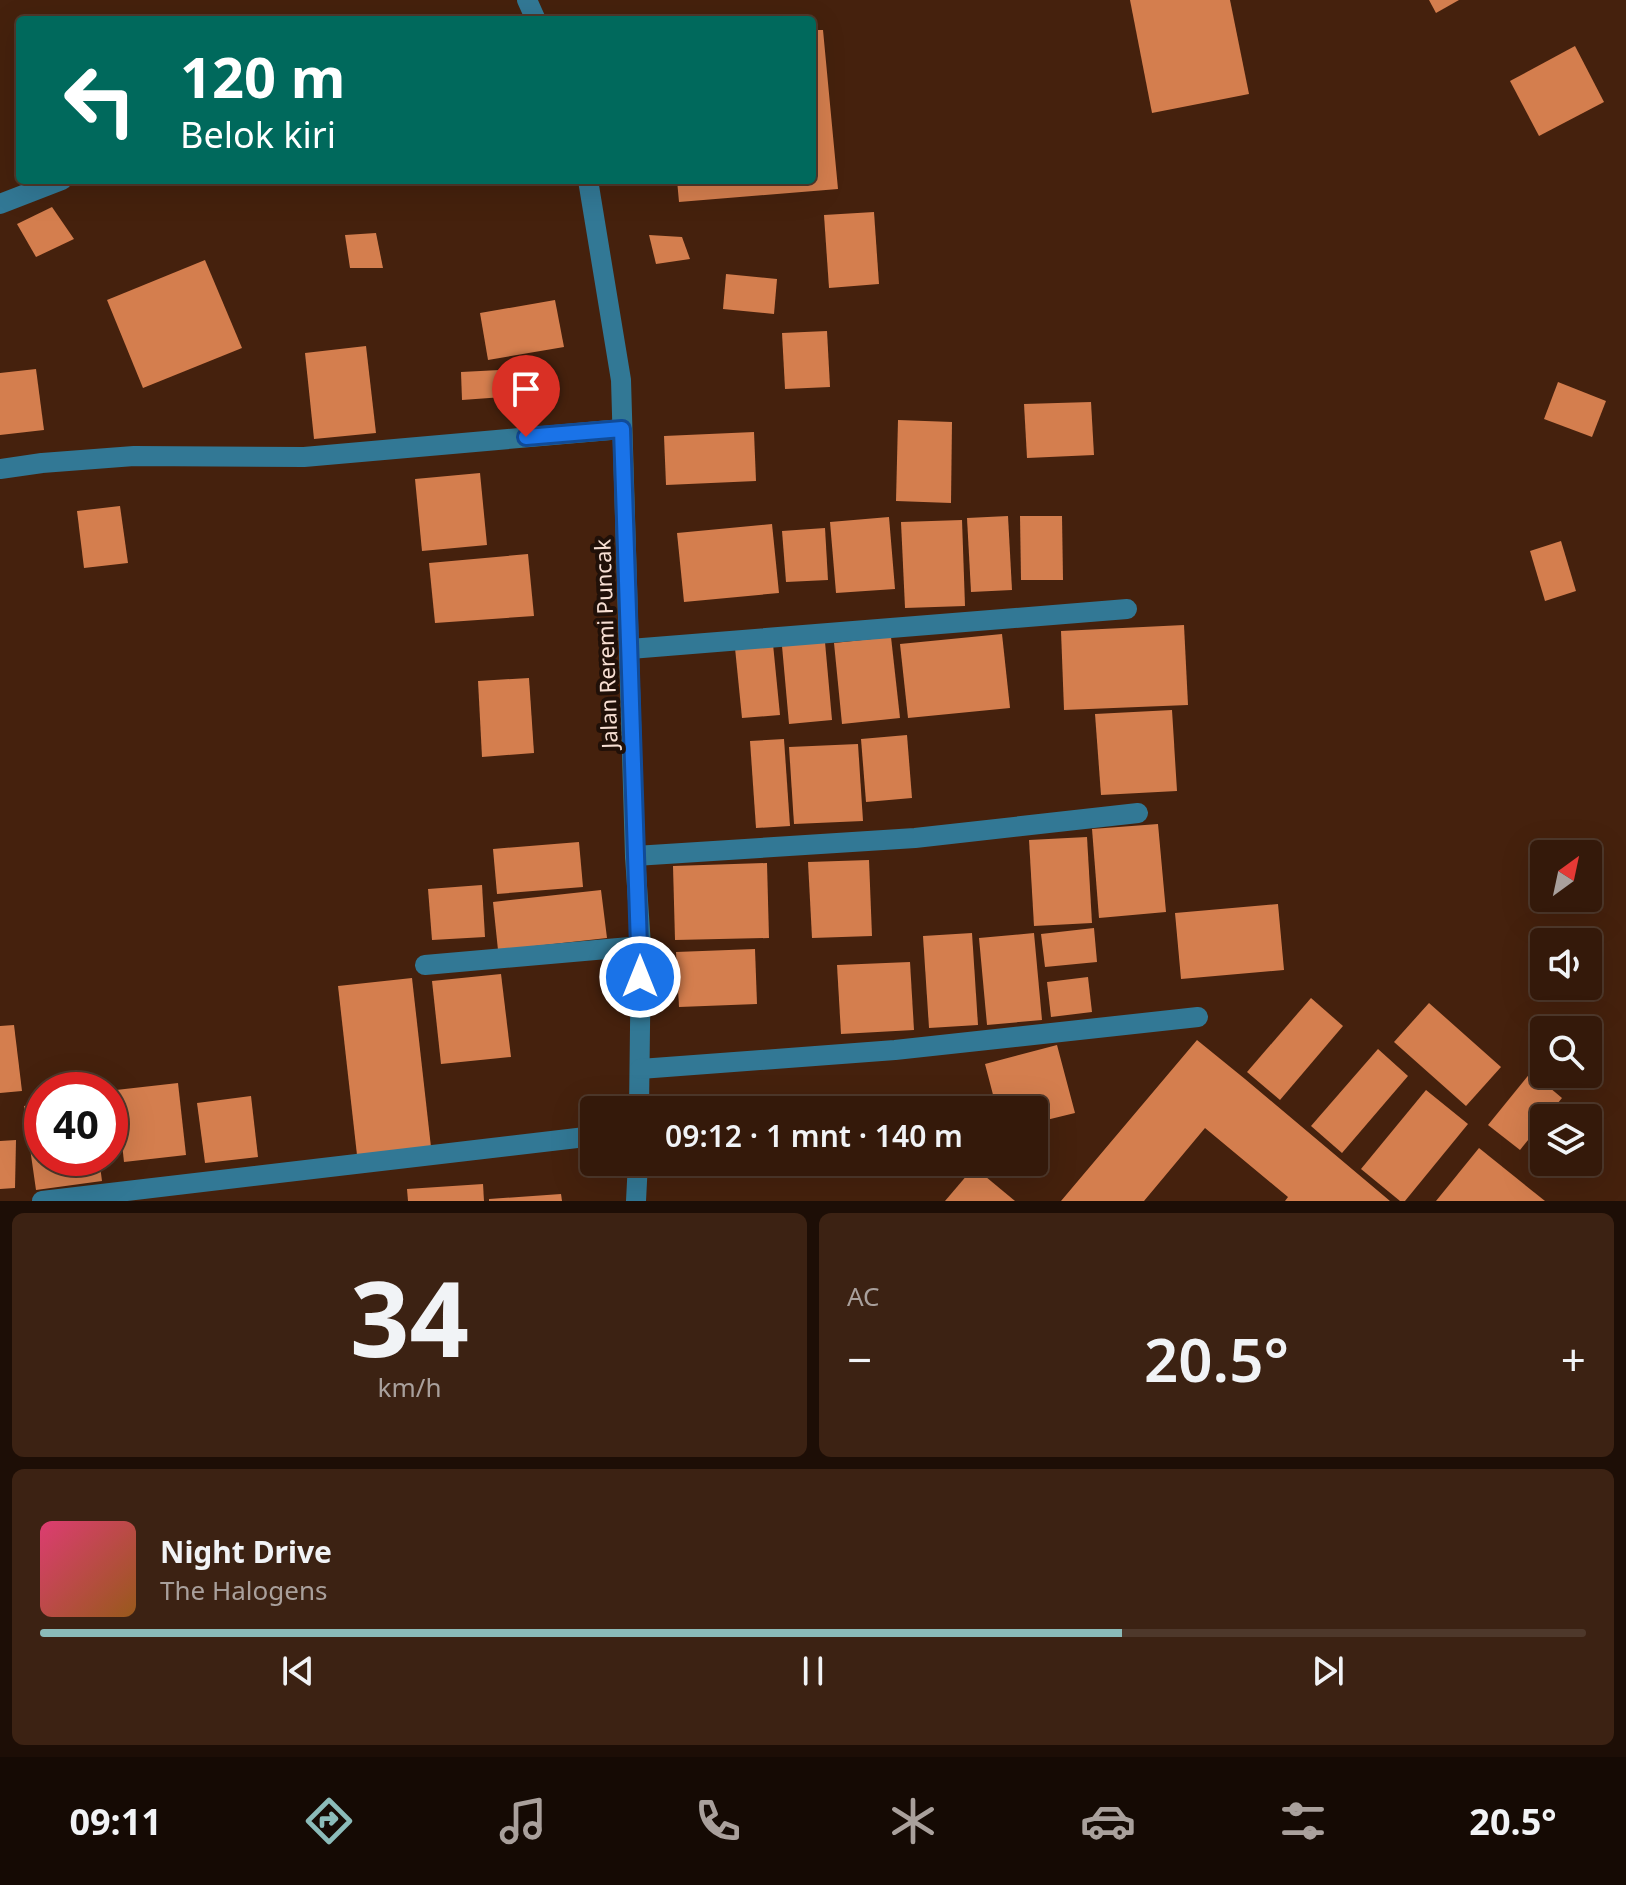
<!DOCTYPE html>
<html lang="id">
<meta charset="utf-8">
<style>
body{margin:0;font-family:"Noto Sans",sans-serif;background:#3c2213;color:#f1f3f6;height:100vh;display:flex;flex-direction:column;font-size:30px;white-space:nowrap}
*{box-sizing:border-box;margin:0}
p{font-size:26px;color:#a9a09c}
.icon{flex:none;width:44px;height:44px;fill:none;stroke:currentColor;stroke-width:2;stroke-linecap:round;stroke-linejoin:round}
.map{position:relative;height:1201px;overflow:hidden}
.drawer{display:flex;flex-direction:column;gap:12px;padding:12px;background:#1d0e06;flex:1}
.drawer>*{flex:none}
.banner{position:absolute;left:16px;top:16px;width:800px;height:168px;border-radius:8px;box-shadow:0 8px 32px #0002,0 0 0 2px #4e382b;background:#00695c;color:#fff;overflow:hidden}
.needle{width:52px;rotate:33deg}
.fabs{position:absolute;left:1530px;top:840px;display:grid;gap:16px}
.fabs a{display:grid;place-items:center;width:72px;height:72px;border-radius:8px;background:#34190a;box-shadow:0 8px 32px #0002,0 0 0 2px #4e382b;font-size:40px}
.speed{position:absolute;left:24px;top:1072px;display:flex;gap:16px;font-size:40px;font-weight:700;text-align:center}
.speed>*{display:grid;place-content:center;width:104px;height:104px;border-radius:50%;background:#34190a;box-shadow:0 8px 32px #0002,0 0 0 2px #4e382b;line-height:1}
.speed .limit{border:12px solid #d22;background:#fff;color:#111}
.pin{position:absolute;display:grid;place-items:center;width:68px;height:68px;color:#fff;margin:-82px -34px;border-radius:50% 50% 50% 0;rotate:-45deg;box-shadow:0 0 8px #0007}
.pin .icon{rotate:45deg}
.me{position:absolute;width:88px;margin:-44px;rotate:0deg;stroke-linejoin:round;filter:drop-shadow(0 0 6px #0008)}
.turn{display:flex;align-items:center;gap:28px;height:168px;padding:0 32px;font-size:36px}
.turn .icon{width:104px;height:104px;stroke-width:2.5}
.turn b{display:block;font-size:56px;line-height:68px}
.big{font-size:60px;font-weight:600;line-height:1.1}
.drawer .widget{flex:1;display:flex;flex-direction:column;justify-content:center;gap:12px;min-width:0;padding:0 28px;border-radius:12px;background:#3c2213}
.drawer .dial{align-items:center;gap:0}
.dial b{font-size:104px;line-height:1}
.song{display:flex;align-items:center;gap:24px}
.cover{width:96px;height:96px;border-radius:12px;background:linear-gradient(135deg,hsl(340 70% 55%),hsl(30 70% 35%))}
.played{height:8px;border-radius:4px;background:linear-gradient(90deg,#8bbbb9 70%,#4e382b 70%)}
.keys{display:flex;justify-content:space-around;direction:ltr}
.heat{display:flex;justify-content:space-between;align-items:center;font-size:44px;direction:ltr}
.drawer .tiles{flex:1;display:grid;gap:12px;grid-template-columns:1fr 1fr}
.widget:last-child{grid-column:span 2}
.trip{position:absolute;left:580px;top:1096px;width:468px;height:80px;border-radius:8px;background:#34190a;box-shadow:0 8px 32px #0002,0 0 0 2px #4e382b;font-weight:600;line-height:80px;text-align:center}
.tabs{display:flex;height:128px;justify-content:space-around;align-items:center;background:#150a04;color:#a9a09c}
.tabs .icon{width:56px;height:56px}
.tabs .current{color:#8bbbb9}
.tabs b{font-size:36px;color:#f1f3f6}
.map>svg:first-child{display:block}
</style>
<div class="map">
<svg width="1626" height="1201" viewBox="0 0 1626 1201">
<rect width="100%" height="100%" fill="#45210d"/>
<g fill="#d47e4e">
<polygon points="1130,0 1230,0 1249,94 1152,113"/>
<polygon points="1429,0 1459,0 1436,13"/>
<polygon points="812,30 823,30 838,189 679,202 677,180 812,180"/>
<polygon points="1575,46 1604,102 1539,136 1510,81"/>
<polygon points="52,207 74,239 36,257 17,224"/>
<polygon points="874,212 879,284 829,288 824,215"/>
<polygon points="376,233 383,268 350,268 345,235"/>
<polygon points="649,235 682,237 690,259 656,264"/>
<polygon points="205,260 242,348 143,388 107,300"/>
<polygon points="726,274 777,279 774,314 723,309"/>
<polygon points="555,300 564,347 488,360 480,313"/>
<polygon points="827,331 830,387 785,389 782,333"/>
<polygon points="366,346 376,433 314,439 305,353"/>
<polygon points="36,369 44,430 0,435 0,373"/>
<polygon points="500,370 503,397 462,400 461,372"/>
<polygon points="1558,382 1606,401 1592,437 1544,419"/>
<polygon points="1091,402 1094,455 1027,458 1024,404"/>
<polygon points="898,420 952,422 951,503 896,501"/>
<polygon points="754,432 756,481 666,485 664,436"/>
<polygon points="480,473 487,545 422,551 415,479"/>
<polygon points="120,506 128,563 84,568 77,511"/>
<polygon points="1008,516 1012,590 971,592 967,518"/>
<polygon points="1020,516 1062,516 1063,580 1021,580"/>
<polygon points="889,517 895,589 836,593 830,522"/>
<polygon points="962,520 965,606 905,608 901,522"/>
<polygon points="772,524 779,593 684,602 677,533"/>
<polygon points="825,528 828,580 786,582 782,531"/>
<polygon points="1561,541 1576,591 1545,601 1530,551"/>
<polygon points="528,554 534,616 435,623 429,563"/>
<polygon points="1184,625 1188,705 1064,710 1061,631"/>
<polygon points="1002,634 1010,708 908,718 900,644"/>
<polygon points="891,637 900,718 842,724 834,643"/>
<polygon points="825,642 832,720 789,724 782,646"/>
<polygon points="773,644 780,715 742,718 735,648"/>
<polygon points="529,678 534,753 482,757 478,681"/>
<polygon points="1172,710 1177,791 1101,795 1095,714"/>
<polygon points="907,735 912,798 866,802 861,739"/>
<polygon points="784,739 790,826 756,828 750,741"/>
<polygon points="858,744 863,821 794,824 789,747"/>
<polygon points="1158,824 1166,912 1099,918 1092,829"/>
<polygon points="1087,837 1092,923 1034,926 1029,840"/>
<polygon points="579,842 583,887 497,894 493,849"/>
<polygon points="869,860 872,936 812,938 808,862"/>
<polygon points="767,863 769,938 675,940 673,866"/>
<polygon points="482,885 485,937 432,940 428,889"/>
<polygon points="601,890 607,938 498,950 493,902"/>
<polygon points="1278,904 1284,970 1181,979 1175,913"/>
<polygon points="1094,928 1097,962 1045,967 1041,934"/>
<polygon points="972,933 978,1025 929,1028 923,936"/>
<polygon points="1034,933 1042,1020 987,1025 979,938"/>
<polygon points="755,949 757,1004 679,1007 676,952"/>
<polygon points="910,962 914,1030 841,1034 837,965"/>
<polygon points="501,974 511,1057 441,1064 432,981"/>
<polygon points="1088,977 1092,1012 1051,1017 1047,982"/>
<polygon points="412,978 431,1147 357,1155 338,986"/>
<polygon points="1311,998 1343,1026 1280,1100 1247,1072"/>
<polygon points="1429,1003 1501,1067 1466,1106 1394,1042"/>
<polygon points="14,1025 22,1091 0,1093 0,1026"/>
<polygon points="1197,1040 1245,1079 1390,1201 1285,1201 1288,1197 1205,1128 1144,1201 1061,1201"/>
<polygon points="1057,1045 1075,1113 1034,1123 1034,1110 997,1110 985,1064"/>
<polygon points="1378,1049 1408,1076 1342,1153 1311,1126"/>
<polygon points="1531,1072 1562,1098 1520,1150 1488,1125"/>
<polygon points="178,1083 186,1155 124,1162 116,1090"/>
<polygon points="1426,1090 1468,1124 1405,1201 1400,1201 1361,1169"/>
<polygon points="251,1096 258,1157 205,1163 197,1103"/>
<polygon points="42,1103 42,1158 99,1158 102,1181 36,1190 24,1106"/>
<polygon points="16,1140 15,1188 0,1189 0,1141"/>
<polygon points="1479,1148 1545,1201 1436,1201"/>
<polygon points="974,1167 1015,1201 945,1201"/>
<polygon points="483,1184 484,1201 408,1201 407,1189"/>
<polygon points="561,1194 562,1201 489,1201 489,1199"/>
</g>
<g fill="none" stroke-linecap="round" stroke-linejoin="round">
<g stroke="#327895" stroke-width="20">
<polyline points="527,0 536,20"/>
<polyline points="588,180 621,380 635,856 641,946 639,1110"/>
<polyline points="0,204 62,180"/>
<polyline points="0,469 42,463 134,456 304,457 622,429"/>
<polyline points="630,649 1127,609"/>
<polyline points="635,856 915,838 1138,813"/>
<polyline points="425,965 641,946"/>
<polyline points="640,1069 895,1050 1198,1017"/>
<polyline points="42,1201 594,1136"/>
<polyline points="636,1201 638,1162"/>
</g>
</g>
<g fill="none" stroke-linecap="round" stroke-linejoin="round">
<g stroke="#114b97" stroke-width="20">
<polyline id="route" points="526,437 622,429 640,977"/>
</g>
<use href="#route" stroke="#1a73e8" stroke-width="14"/>
</g>
<g text-anchor="middle" dominant-baseline="central" stroke-width="8" stroke-linejoin="round" paint-order="stroke">
<g font-size="22" fill="#f7dfd3" stroke="#201008">
<text transform="translate(605 644) rotate(-92)">Jalan Reremi Puncak</text>
</g>
</g>
</svg>
<div class="fabs">
<a><svg class="needle" viewBox="-14 -14 28 28"><path d="M0-13l5 13h-10z" fill="#e53935"/><path d="M0 13l5-13h-10z" fill="#a9a09c"/></svg></a>
<a><svg class="icon" aria-label="sound" viewBox="0 0 24 24"><path d="M4 9h4l5-4v14l-5-4H4zM17 9q2 3 0 6"/></svg></a>
<a><svg class="icon" aria-label="search" viewBox="0 0 24 24"><circle cx="10" cy="10" r="6"/><path d="M15 15l6 6"/></svg></a>
<a><svg class="icon" aria-label="layers" viewBox="0 0 24 24"><path d="M12 4l9 5-9 5-9-5zM3 14l9 5 9-5"/></svg></a>
</div>
<div class="speed"><div class="limit">40</div></div>
<div class="pin" style="left:526px;top:437px;background:#d93025"><svg class="icon" aria-label="arrive" viewBox="0 0 24 24"><path d="M6 21V4h12l-3 4 3 4H6"/></svg></div>
<svg class="me" style="left:640px;top:977px" viewBox="-20 -20 40 40"><circle r="17" fill="#1a73e8" stroke="#fff" stroke-width="3"/><path d="M0-11L8 9 0 5-8 9z" fill="#fff"/></svg>
<div class="trip">09:12 · 1 mnt · 140 m</div>
<div class="banner">
<div class="turn"><svg class="icon" aria-label="left" viewBox="0 0 24 24"><path d="M17 20v-9H6M10 6l-5 5 5 5"/></svg><div><b>120 m</b>Belok kiri</div></div>
</div>
</div>
<section class="drawer">
<div class="tiles">
<div class="widget dial"><b>34</b><p>km/h</p></div>
<div class="widget"><p>AC</p>
<div class="heat"><a>−</a><b class="big">20.5°</b><a>+</a></div>
</div>
<div class="widget">
<div class="song"><i class="cover"></i><div><b>Night Drive</b><p>The Halogens</p></div></div>
<div class="played"></div>
<div class="keys"><svg class="icon" aria-label="previous" viewBox="0 0 24 24"><path d="M18 5L8 12l10 7zM5 5v14"/></svg><svg class="icon" aria-label="pause" viewBox="0 0 24 24"><path d="M8 5v14M16 5v14"/></svg><svg class="icon" aria-label="next" viewBox="0 0 24 24"><path d="M6 5l10 7-10 7zM19 5v14"/></svg></div>
</div>
</div>
</section>
<nav class="tabs">
<b>09:11</b>
<svg class="icon current" aria-label="directions" viewBox="0 0 24 24"><path d="M12 3l9 9-9 9-9-9zM9 14v-3h6M13 9l2 2-2 2"/></svg>
<svg class="icon" aria-label="music" viewBox="0 0 24 24"><path d="M9 18V5l10-2v13"/><circle cx="6" cy="18" r="3"/><circle cx="16" cy="16" r="3"/></svg>
<svg class="icon" aria-label="phone" viewBox="0 0 24 24"><path d="M5 4h4l2 5-3 2q2 4 5 5l2-3 5 2v4C11 20 4 13 5 4z"/></svg>
<svg class="icon" aria-label="climate" viewBox="0 0 24 24"><path d="M12 3v18M4 7l16 10M4 17L20 7"/></svg>
<svg class="icon" aria-label="car" viewBox="0 0 24 24"><path d="M5 17H2v-5l4-1 3-4h7l3 4 3 1v5h-3M9 17h6M6 11h13"/><circle cx="7" cy="17" r="2"/><circle cx="17" cy="17" r="2"/></svg>
<svg class="icon" aria-label="filters" viewBox="0 0 24 24"><path d="M4 7h16M4 17h16"/><circle cx="9" cy="7" r="2"/><circle cx="15" cy="17" r="2"/></svg>
<b>20.5°</b>
</nav>
